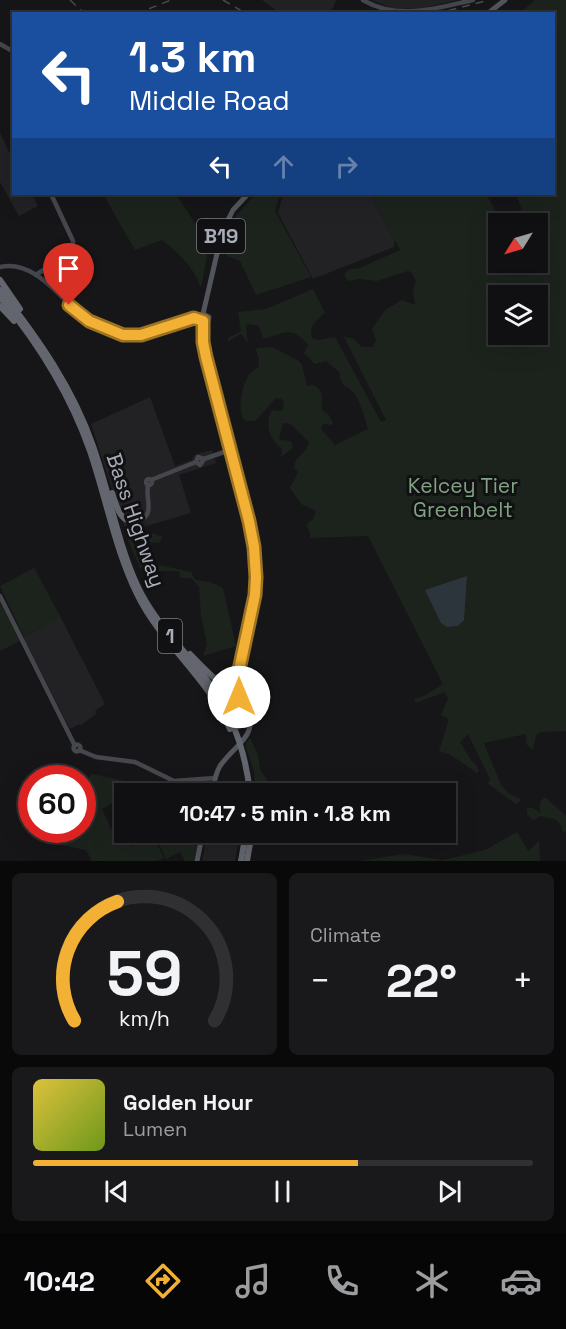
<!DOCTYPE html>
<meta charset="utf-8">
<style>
body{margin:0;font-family:"Space Grotesk",sans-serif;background:#19191b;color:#f1f3f6;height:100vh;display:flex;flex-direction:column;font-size:22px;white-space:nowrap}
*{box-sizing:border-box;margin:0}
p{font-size:20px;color:#9c9d9f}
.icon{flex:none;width:33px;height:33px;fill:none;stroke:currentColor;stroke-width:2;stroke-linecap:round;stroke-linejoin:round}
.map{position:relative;height:861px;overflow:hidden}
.sheet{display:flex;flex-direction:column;gap:12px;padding:12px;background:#09090a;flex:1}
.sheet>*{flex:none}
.hud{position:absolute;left:12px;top:12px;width:543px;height:183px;border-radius:0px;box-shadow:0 6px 24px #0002,0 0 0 2px #303032;background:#1a4fa0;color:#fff;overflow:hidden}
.needle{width:39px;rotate:233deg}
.fabs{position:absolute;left:488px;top:213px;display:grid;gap:12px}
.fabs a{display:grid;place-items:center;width:60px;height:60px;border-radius:0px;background:#101012;box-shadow:0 6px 24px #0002,0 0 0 2px #303032;font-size:30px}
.speed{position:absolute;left:18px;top:765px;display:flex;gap:12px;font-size:30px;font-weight:700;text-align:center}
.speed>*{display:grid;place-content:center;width:78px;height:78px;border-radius:50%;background:#101012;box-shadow:0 6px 24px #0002,0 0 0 2px #303032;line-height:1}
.speed .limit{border:9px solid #d22;background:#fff;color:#111}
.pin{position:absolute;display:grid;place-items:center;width:51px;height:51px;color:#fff;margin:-62px -26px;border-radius:50% 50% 50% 0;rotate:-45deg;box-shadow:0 0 6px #0007}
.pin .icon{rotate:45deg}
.me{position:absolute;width:66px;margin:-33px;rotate:0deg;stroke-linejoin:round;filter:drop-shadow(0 0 4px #0008)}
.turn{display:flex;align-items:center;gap:21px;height:126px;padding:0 18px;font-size:27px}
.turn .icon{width:78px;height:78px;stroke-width:2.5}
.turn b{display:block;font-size:42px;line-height:51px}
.lanes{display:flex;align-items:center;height:57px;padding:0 18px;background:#0003;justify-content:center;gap:30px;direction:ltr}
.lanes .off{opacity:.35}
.big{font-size:45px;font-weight:600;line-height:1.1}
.sheet .widget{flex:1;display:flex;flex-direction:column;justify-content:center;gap:9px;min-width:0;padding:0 21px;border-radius:9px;background:#19191b}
.sheet .dial{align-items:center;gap:0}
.dial svg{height:156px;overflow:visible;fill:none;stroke:#303032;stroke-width:7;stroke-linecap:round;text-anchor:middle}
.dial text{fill:#f1f3f6;stroke:none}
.song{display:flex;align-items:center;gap:18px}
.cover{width:72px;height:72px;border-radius:9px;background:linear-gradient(135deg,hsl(50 70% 55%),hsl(80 70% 35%))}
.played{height:6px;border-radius:3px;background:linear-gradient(90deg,#f2b134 65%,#303032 65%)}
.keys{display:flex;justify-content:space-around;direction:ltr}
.heat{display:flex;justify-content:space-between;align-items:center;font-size:33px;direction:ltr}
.sheet .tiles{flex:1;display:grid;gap:12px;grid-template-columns:1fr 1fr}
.widget:last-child{grid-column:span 2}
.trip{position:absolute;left:114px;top:783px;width:342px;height:60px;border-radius:0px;background:#101012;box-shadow:0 6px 24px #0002,0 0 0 2px #303032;font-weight:600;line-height:60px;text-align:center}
.tabs{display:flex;height:96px;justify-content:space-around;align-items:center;background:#060607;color:#9c9d9f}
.tabs .icon{width:42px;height:42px}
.tabs .on{color:#f2b134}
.tabs b{font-size:27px;color:#f1f3f6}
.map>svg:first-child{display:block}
</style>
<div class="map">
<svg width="566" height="861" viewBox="0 0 566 861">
<rect width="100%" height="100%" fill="#161618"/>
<g fill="#222225">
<polygon points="262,0 336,0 331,13 281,14"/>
<polygon points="371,0 459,0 418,9 392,8"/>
<polygon points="0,133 13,160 14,194 32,194 38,206 19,216 0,182"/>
<polygon points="283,194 370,194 394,239 394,247 313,279 278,213"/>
<polygon points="150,397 175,466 192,460 194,455 212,450 216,463 179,475 191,513 126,532 91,424"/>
<polygon points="60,616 105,704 95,711 96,714 80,726 79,724 70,729 24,640 24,637"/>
<polygon points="208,833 240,833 235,861 202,861"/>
</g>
<g fill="#1c231d" fill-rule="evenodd">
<path d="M535,0H566V731L541,732L536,735L533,750L527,745L526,734L484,743L501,785L508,793L522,800L516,804L488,784L490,779L468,734L460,742L471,760L477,766L479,771L477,773L451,755L439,751L449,719L441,715L448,699L445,692L415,703V699L426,695L443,684L368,536L310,538V532L306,525L313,519L316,511L301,504L290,488L298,472L294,468C294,457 307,453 309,442L291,424L283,423L279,438L280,440L291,441L293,448L281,457L282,449C270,441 264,423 272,410L281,411C285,407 284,403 282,399L276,398L255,421H245C236,409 242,388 248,376C250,372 256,370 259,366V360L256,350L257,348L272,347L299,361L302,365L307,386L313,385C327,393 320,399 322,410L329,415L333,422L332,425L323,424L321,429L335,445L368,429C364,416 358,389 344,386L340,378V373L326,361L315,364L304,353L308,345C291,324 283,334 263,339L259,326L248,324L246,326L248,343L241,334L228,341V338L241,331L238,312L266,309L313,289L325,313C316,321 308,326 312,338L318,340L335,337L381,422L386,420L344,337L352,338L362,347H373L376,340L372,329L385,310L402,300L415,305L413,290L416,281L411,272L408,271L377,281L359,279L348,281L344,274L350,269L360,268L400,250L370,194H486L499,217L507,219V217L512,214L511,212L522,210L516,194H554V14L520,13ZM498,224H537V262H498ZM498,296H537V334H498Z"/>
<path d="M103,194H176L209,245L201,288C193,266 180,254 162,240L135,250Z"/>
<polygon points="255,194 280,194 275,211 311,277 256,295 240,261 227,256 230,223"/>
<polygon points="149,522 142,530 163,537 159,543 135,541 141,556 146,562 191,572 195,580 210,582 223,588 236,646 203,656 207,645 201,615 199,587 191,578 180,578 179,571 160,571 140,568 123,529"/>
<polygon points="34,568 60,616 24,637 0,586"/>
<polygon points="0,602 20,641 0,651"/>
<polygon points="250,738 258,755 260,769 269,783 271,793 256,793 254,771 245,745"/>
<polygon points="92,774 148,786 131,793 124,794 124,797 102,809 117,841 132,846 152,834 164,858 157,861 92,861 86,850 61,845 53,841 55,830 82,830 83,783"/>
<path d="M544,798H546L566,816V831L563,832C559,817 555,820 541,816L533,820L527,814V808H533L540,813V802Z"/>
<polygon points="517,832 528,851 539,841 540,861 361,861 403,854 443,860 485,850"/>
<polygon points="158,833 201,833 194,861 185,861 180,852 166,859 156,837 159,835"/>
</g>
<polygon fill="#2c353c" points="467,576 464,620 458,626 447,627 441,623 425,590"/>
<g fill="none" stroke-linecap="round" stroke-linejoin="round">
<g stroke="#45474d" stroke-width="4.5">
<path d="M363,0C398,21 437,8 473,0"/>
<polyline points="0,44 14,52"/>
<path d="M0,267C35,259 60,299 84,318C95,327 116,335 131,336C155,336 180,321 202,315"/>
<path d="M36,275C49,264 74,261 73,241L51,194"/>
<polyline points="204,459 198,457 196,462 200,465 204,459 230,450"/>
<circle cx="149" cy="482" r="3"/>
<polyline points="151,480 196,462"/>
<path d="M138,522C156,514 145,500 148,485"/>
<polyline points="0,596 75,746"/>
<circle cx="77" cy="748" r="3.5"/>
<polyline points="79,750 96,757 135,762 174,781 215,778"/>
</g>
<g stroke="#53555c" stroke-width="5">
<polyline points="487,14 505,0"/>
<polyline points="203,314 222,232 233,210 248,194"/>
<path d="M203,321V342L206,357L249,521C253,545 258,571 254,595C251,624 232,664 240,692"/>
<polyline points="206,329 209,317 203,314 202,320 207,321"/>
<polyline points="240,684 247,693 245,699"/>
<path d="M212,794C214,784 215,774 220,766C238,740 261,738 245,699"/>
<polyline points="197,861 203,832"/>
</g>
<g stroke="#63666e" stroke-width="6">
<polyline points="0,280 20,309"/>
<path d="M0,290C38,338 73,388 93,446C109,491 117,541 137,585C154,622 183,648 207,680C232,713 246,753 250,794"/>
<path d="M0,297C38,343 70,394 90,451C106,498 115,549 137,594C161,644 208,677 230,729"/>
<polyline points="0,306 14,321"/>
<path d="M112,493C117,507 119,523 138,522"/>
<path d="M190,654C201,665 224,691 239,693"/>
<polyline points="226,686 234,687 238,683"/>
<polyline points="241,861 246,832"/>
<polyline points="247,861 252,832"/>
</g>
<g stroke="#4a4c52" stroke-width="1.5" stroke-dasharray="8 6" stroke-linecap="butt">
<polyline points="70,0 85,14"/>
<polyline points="223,0 247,14"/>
<polyline points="136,14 171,0"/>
<polyline points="435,14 489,0"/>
</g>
</g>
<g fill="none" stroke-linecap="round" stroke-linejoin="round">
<g stroke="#9d7322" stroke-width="15">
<polyline id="route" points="69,305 89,321 123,335 141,335 194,318 203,321 203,342 206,357 249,521 254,547 256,577 255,595 239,670 239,697"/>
</g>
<use href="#route" stroke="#f2b134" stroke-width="10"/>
</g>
<g text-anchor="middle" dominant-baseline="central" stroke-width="6" stroke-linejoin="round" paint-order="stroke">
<g fill="#111113" stroke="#7b7e86" stroke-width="1.5">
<rect x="197" y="219" width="48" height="34" rx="4.5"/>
<rect x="158" y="619" width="24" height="34" rx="4.5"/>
</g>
<g font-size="20" font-weight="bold" fill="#a8adb8">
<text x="221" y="236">B19</text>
<text x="170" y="636">1</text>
</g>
<g font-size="21" fill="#7fa381" stroke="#111113">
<text x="463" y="485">Kelcey Tier<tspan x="463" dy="24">Greenbelt</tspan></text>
</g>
<g font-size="21" fill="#a8adb8" stroke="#111113">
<text transform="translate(136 520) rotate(71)">Bass Highway</text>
</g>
</g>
</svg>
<div class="fabs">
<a><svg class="needle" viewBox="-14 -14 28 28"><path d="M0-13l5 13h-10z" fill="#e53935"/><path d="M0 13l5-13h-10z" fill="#9c9d9f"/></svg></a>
<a><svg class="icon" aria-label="layers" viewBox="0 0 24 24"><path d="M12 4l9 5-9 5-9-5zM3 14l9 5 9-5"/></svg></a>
</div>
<div class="speed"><div class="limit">60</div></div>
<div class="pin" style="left:69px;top:305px;background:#d93025"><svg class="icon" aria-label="arrive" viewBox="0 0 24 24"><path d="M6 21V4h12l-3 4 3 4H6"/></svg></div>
<svg class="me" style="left:239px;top:697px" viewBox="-20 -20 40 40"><circle r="19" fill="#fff"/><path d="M0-13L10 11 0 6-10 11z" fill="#f2b134"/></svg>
<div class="trip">10:47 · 5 min · 1.8 km</div>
<div class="hud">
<div class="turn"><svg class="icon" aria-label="left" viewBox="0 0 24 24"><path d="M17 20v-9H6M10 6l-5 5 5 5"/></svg><div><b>1.3 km</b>Middle Road</div></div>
<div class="lanes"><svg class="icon" aria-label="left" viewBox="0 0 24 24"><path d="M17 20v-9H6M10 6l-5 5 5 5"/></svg><svg class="icon off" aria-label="ahead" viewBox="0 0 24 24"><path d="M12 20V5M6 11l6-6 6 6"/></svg><svg class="icon off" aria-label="right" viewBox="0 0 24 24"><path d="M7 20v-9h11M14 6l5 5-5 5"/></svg></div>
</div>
</div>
<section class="sheet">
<div class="tiles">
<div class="widget dial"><svg viewBox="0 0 100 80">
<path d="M14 69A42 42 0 1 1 86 69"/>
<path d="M14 69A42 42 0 0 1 36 8" stroke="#f2b134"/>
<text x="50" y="56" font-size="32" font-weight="700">59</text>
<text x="50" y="72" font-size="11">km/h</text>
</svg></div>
<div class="widget"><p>Climate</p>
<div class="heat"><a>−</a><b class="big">22°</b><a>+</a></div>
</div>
<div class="widget">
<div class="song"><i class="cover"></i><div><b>Golden Hour</b><p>Lumen</p></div></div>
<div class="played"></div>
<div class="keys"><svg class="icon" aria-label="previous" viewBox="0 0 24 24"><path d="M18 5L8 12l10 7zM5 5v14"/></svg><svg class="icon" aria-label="pause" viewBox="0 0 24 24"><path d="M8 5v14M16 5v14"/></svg><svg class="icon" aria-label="next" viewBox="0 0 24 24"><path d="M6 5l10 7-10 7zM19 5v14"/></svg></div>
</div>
</div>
</section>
<nav class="tabs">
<b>10:42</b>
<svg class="icon on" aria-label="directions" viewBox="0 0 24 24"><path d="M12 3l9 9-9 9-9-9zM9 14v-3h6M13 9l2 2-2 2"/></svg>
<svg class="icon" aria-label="music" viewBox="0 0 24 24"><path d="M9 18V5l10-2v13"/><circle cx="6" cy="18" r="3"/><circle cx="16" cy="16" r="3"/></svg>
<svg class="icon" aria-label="phone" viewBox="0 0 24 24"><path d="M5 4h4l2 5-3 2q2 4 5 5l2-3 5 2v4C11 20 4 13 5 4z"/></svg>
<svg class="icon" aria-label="climate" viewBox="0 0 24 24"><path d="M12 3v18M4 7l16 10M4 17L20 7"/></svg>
<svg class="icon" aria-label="car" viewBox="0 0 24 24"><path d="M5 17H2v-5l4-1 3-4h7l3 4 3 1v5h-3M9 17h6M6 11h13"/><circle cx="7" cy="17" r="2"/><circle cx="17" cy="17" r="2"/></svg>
</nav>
